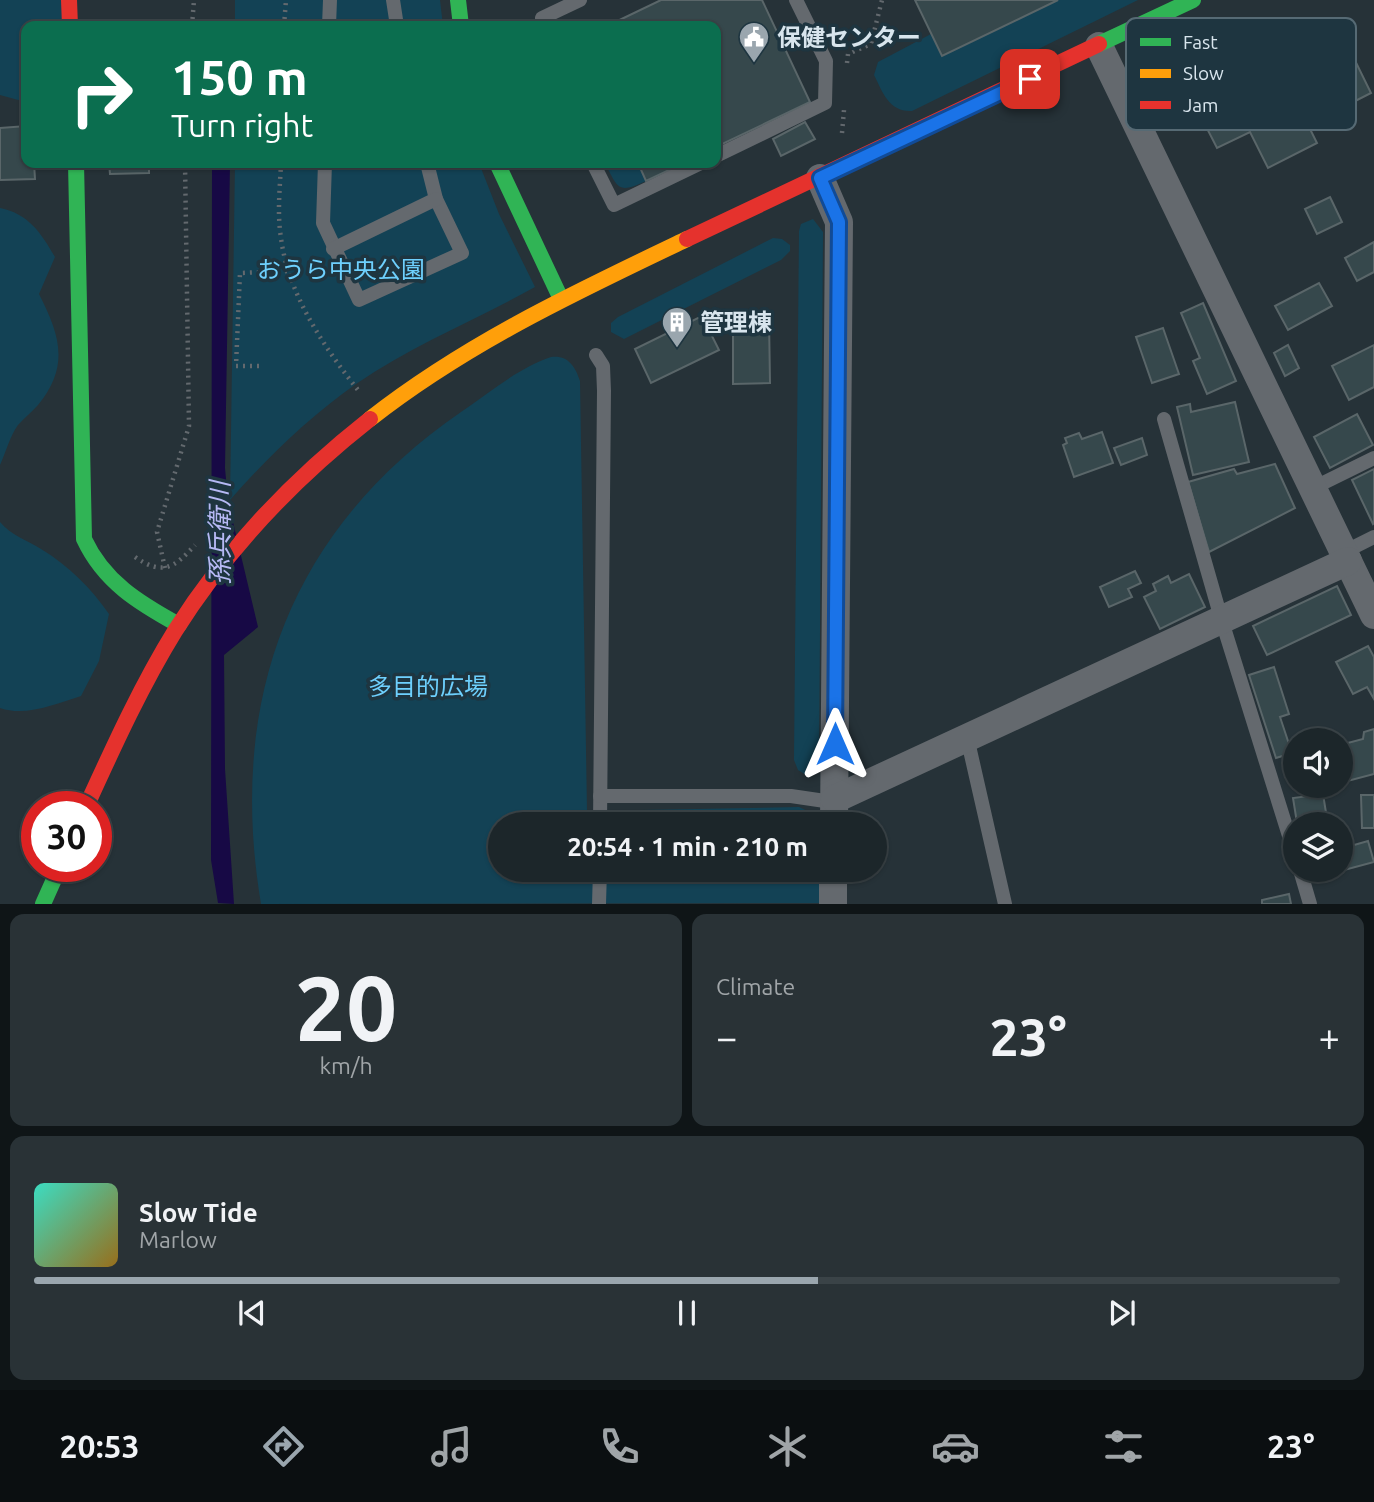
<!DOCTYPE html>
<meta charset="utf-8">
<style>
body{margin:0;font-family:Ubuntu,"Noto Sans JP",sans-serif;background:#293236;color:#f1f3f6;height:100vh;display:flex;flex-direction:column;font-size:26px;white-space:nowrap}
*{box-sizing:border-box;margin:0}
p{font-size:23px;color:#a0a5a8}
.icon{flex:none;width:38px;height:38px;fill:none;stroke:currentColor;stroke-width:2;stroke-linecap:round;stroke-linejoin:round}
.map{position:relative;height:904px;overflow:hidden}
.side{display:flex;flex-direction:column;gap:10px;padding:10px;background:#0f1517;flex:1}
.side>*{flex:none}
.top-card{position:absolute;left:21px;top:21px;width:700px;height:147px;border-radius:14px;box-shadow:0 2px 5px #0004,0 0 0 2px #3a4347;background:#0b6e4f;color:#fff;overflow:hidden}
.fabs{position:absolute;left:1283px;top:728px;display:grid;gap:14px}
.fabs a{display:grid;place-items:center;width:70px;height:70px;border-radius:50%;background:#1c262a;box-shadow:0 2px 5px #0004,0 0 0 2px #3a4347;font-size:35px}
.speed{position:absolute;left:21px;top:791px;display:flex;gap:14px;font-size:35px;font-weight:700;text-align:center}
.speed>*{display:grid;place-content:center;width:91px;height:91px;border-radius:50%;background:#1c262a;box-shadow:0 2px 5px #0004,0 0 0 2px #3a4347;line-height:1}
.speed .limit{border:10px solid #d22;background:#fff;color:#111}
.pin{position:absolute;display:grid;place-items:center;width:60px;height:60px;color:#fff;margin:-30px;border-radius:14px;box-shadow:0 4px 10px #0006}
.me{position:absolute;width:77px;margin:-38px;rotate:0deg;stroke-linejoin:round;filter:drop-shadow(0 0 5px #0008)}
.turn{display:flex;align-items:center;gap:24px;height:147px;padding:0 35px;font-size:32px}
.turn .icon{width:91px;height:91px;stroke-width:2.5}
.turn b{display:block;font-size:49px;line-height:60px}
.big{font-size:52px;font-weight:700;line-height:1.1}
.side .widget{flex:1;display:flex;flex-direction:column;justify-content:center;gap:10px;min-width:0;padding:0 24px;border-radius:14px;background:#293236}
.side .dial{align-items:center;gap:0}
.dial b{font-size:91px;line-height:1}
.song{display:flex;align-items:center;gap:21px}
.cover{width:84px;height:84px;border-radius:10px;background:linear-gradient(135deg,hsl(170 70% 55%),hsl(40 70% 35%))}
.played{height:7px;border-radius:4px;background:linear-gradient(90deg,#9aa6ae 60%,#3a4347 60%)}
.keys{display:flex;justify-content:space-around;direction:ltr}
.heat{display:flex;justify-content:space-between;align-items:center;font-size:38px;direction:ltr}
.side .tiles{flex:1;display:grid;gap:10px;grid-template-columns:1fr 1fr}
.widget:last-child{grid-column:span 2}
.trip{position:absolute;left:488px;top:812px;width:399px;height:70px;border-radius:35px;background:#1c262a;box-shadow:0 2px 5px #0004,0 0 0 2px #3a4347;font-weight:700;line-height:70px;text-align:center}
.dock{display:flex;height:112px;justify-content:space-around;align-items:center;background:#0b0f11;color:#a0a5a8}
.dock .icon{width:49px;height:49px}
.dock .current{color:#9aa6ae}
.dock b{font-size:32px;color:#f1f3f6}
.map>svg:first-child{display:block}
</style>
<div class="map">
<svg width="1374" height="904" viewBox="0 0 1374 904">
<rect width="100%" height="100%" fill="#263238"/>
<g fill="#134255">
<polygon points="0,0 67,0 69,26 26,26 26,98 22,101 0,95"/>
<polygon points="235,0 440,0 443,26 235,26"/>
<path d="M1058,0H1138L912,111C889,112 883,93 874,75L878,62L931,34L943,55Z"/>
<path d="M235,163H479L499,214L535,287C476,320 412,345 356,384C309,417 268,457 230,500Z"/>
<path d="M605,163H638L646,181C618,194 618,189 605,163Z"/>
<path d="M0,208C29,214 41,233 55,257L39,294C60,335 70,366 38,405C32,412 24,418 18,425C10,436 6,452 0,465Z"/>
<polygon points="813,219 823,232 819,762 815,770 806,775 798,770 794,760 799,231 801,224"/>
<polygon points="773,238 782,239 790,245 790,251 781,260 624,339 611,332 611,323 618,317"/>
<path d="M551,357C568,355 575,366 580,381L587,811L799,807L814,814L818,824H500V870H820L819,903L261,904C227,701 289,530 461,412C489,393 518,368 551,357Z"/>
<path d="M0,522C12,536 25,539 41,549C69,566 91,588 109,614L99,661L81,696C55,704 26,717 0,708Z"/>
</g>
<polygon fill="#170945" points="212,163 230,163 225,468 228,501 258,627 224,655 225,769 234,904 218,903 211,860"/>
<g fill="#36484c" stroke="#5a6669" stroke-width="2">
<polygon points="661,0 762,0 810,102 716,147 716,26 607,26"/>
<polygon points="915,0 1058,0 942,56"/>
<polygon points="1342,34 1371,93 1308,125 1317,143 1268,168 1250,132 1217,148 1196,107"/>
<polygon points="805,122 815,139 781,156 773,139"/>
<polygon points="26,126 26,163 34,163 35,179 0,180 0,128"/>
<polygon points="109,163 149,163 149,173 110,174"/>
<polygon points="638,163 684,163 646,181"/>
<polygon points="1330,197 1342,222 1317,234 1305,209"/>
<polygon points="1374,242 1374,272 1357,281 1345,258"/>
<polygon points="1319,283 1332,306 1288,330 1275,306"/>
<polygon points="1203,303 1236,381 1207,394 1193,361 1200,358 1181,313"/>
<polygon points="702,316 719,350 651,383 635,349"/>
<polygon points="733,319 769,319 770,383 733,384"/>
<polygon points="1163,328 1179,374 1152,383 1136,337"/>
<polygon points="1288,345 1299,368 1285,376 1274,353"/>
<polygon points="1374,345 1374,387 1349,400 1332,366"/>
<polygon points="1235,402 1249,462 1193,475 1177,407 1190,404 1191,412"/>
<polygon points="1357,414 1373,445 1330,468 1314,437"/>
<polygon points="1102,432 1113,463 1074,477 1063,445 1067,443 1065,438 1079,433 1082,439"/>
<polygon points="1142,438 1147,455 1121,465 1114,448"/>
<polygon points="1275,464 1295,508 1209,552 1188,482 1234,469 1237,474"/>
<polygon points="1374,469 1374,523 1373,524 1352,480"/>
<polygon points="1135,571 1141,583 1128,589 1132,597 1109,607 1100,587"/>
<polygon points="1189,574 1205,607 1160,629 1144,597 1156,591 1153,584 1168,576 1171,583"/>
<polygon points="1337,586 1351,615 1267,655 1253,626"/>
<polygon points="1368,646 1374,657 1374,699 1367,687 1353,694 1336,662"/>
<polygon points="1274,667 1289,714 1280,717 1292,753 1276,758 1249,675"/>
<polygon points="1374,729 1374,774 1340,783 1340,745 1363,739 1364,732"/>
<polygon points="1323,794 1327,819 1297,823 1293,798"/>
<polygon points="1361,795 1374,795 1374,828 1362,828"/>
<polygon points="1368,841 1374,862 1318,877 1316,870 1340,870 1340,849"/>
<polygon points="1289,894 1291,904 1262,904 1262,900"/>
</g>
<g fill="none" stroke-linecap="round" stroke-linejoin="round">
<g stroke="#63696e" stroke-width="4.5" stroke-dasharray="2 5" stroke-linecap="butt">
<polyline points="192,26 194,0"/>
<polyline points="284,26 286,0"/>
<polyline points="847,63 848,54 871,44 882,0"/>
<polyline points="842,133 844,110"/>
<path d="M281,163C280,188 277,213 281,238C288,294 324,347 358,390"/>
<polyline points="259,366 236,366 240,273 289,271"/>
<path d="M135,557C163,576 174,568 195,545"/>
<polyline points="165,568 157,532 189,426 185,163"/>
</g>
<g stroke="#64696e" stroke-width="14">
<polyline points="393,0 397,26"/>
<polyline points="542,18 580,0"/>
<polyline points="329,26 330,0"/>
<polyline points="716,156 825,103 826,61 796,0"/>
<polyline points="325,163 323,223 359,300 462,253 436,199 427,163"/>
<polyline points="593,163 614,205 701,163"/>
<polyline points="333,249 436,199"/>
<polyline points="596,355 603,366 604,391 600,824"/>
<polyline points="1164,419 1221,618 1295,855"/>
<polyline points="1313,488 1374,458"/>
<polyline points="1344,552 1374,537"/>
<polyline points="967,737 1005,904"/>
<polyline points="600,796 791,796 825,801"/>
<polyline points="1300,870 1310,904"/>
<polyline points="599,904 600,870"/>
</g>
<g stroke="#64696e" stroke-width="28">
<polyline points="1099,46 1374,615"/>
<polyline points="820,178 839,222 834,824"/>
<polyline points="835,799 1348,561"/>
<polyline points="833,904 833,870"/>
</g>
<g stroke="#30b455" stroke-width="16">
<polyline points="458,0 461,26"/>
<polyline points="1099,44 1193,0"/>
<path d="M76,163L84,539C104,582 139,603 179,625"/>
<polyline points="497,163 561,299"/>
<polyline points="43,904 60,866"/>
</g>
<path stroke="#ff9f0a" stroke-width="16" d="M370,419C467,343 576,292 687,239"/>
<g stroke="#e5322d" stroke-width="16">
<polyline points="69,0 70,26"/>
<polyline points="687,239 1099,44"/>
<path d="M86,807C113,748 141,686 175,631C226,550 295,478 370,419"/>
</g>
</g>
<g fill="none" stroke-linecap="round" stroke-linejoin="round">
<g stroke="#114b97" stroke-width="18">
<polyline id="route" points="835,744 839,222 820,178 1030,79"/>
</g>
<use href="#route" stroke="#1a73e8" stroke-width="12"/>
</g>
<defs>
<g id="civic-pin" transform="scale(1.575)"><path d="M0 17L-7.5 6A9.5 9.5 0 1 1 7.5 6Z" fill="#9aa6ae" stroke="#1e3540"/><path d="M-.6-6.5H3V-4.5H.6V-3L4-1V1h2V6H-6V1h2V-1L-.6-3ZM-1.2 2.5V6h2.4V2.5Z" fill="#fff"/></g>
<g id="building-pin" transform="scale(1.575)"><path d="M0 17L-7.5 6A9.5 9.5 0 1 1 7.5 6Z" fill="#9aa6ae" stroke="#1e3540"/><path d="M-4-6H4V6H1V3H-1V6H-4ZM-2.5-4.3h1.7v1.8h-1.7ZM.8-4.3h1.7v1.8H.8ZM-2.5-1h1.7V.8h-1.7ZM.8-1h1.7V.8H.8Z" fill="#fff"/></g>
</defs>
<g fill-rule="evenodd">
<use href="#civic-pin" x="754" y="37"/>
<use href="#building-pin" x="677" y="322"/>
</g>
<g text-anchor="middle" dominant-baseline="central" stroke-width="7" stroke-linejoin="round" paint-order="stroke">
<g font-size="24" font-weight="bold" fill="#d8e5ed" stroke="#1e3540" text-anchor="start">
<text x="777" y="37">保健センター</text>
<text x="700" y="322">管理棟</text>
</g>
<g font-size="24" fill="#6ed0fd" stroke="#1e3540">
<text x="341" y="269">おうら中央公園</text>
<text x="428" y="686">多目的広場</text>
</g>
<g font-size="26" font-style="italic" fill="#b6b9f4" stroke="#1e3540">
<text transform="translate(219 533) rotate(-90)">孫兵衛川</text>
</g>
</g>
<rect x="1126" y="18" width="230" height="112" rx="10" fill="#1e3540" stroke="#566a74" stroke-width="2"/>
<rect x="1140" y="38" width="31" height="8" fill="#30b455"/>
<rect x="1140" y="69" width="31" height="9" fill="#ff9f0a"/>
<rect x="1140" y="101" width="31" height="8" fill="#e5322d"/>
<g font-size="19" fill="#d8e5ed">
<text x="1183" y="49">Fast</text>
<text x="1183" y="80">Slow</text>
<text x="1183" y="112">Jam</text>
</g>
</svg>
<div class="fabs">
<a><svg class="icon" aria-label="sound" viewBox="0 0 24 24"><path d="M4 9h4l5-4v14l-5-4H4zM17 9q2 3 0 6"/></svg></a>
<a><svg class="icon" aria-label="layers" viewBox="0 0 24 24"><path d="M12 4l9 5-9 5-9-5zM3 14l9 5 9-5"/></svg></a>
</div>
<div class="speed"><div class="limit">30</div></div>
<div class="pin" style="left:1030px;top:79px;background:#d93025"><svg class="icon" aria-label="arrive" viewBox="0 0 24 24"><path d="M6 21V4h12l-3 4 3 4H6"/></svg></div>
<svg class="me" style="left:835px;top:744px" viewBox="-20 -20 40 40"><path d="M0-17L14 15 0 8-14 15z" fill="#1a73e8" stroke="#fff" stroke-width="4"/></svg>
<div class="trip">20:54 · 1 min · 210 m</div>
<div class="top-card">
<div class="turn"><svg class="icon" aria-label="right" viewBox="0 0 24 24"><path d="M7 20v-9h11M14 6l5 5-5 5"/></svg><div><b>150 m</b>Turn right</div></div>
</div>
</div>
<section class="side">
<div class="tiles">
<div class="widget dial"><b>20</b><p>km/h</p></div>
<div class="widget"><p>Climate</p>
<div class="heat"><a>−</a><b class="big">23°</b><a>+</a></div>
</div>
<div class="widget">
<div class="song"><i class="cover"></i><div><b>Slow Tide</b><p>Marlow</p></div></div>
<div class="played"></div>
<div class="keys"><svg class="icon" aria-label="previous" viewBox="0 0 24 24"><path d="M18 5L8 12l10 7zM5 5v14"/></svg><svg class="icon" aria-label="pause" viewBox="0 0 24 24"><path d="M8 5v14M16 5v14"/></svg><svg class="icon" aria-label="next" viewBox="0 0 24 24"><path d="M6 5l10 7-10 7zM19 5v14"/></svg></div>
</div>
</div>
</section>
<nav class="dock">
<b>20:53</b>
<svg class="icon current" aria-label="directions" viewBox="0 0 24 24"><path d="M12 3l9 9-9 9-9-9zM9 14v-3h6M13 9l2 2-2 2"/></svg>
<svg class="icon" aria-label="music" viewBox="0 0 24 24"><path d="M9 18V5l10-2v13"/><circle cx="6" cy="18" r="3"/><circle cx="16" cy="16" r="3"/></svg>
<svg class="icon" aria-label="phone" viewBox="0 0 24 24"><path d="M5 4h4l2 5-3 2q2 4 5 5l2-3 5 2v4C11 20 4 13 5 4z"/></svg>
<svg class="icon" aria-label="climate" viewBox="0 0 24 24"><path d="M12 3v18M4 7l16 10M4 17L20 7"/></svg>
<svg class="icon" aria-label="car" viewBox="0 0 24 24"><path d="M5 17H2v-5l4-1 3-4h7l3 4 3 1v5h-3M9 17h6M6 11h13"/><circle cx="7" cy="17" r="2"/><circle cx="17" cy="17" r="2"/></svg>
<svg class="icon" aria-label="filters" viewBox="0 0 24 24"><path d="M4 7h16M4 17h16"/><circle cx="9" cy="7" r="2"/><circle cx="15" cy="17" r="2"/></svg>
<b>23°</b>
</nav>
